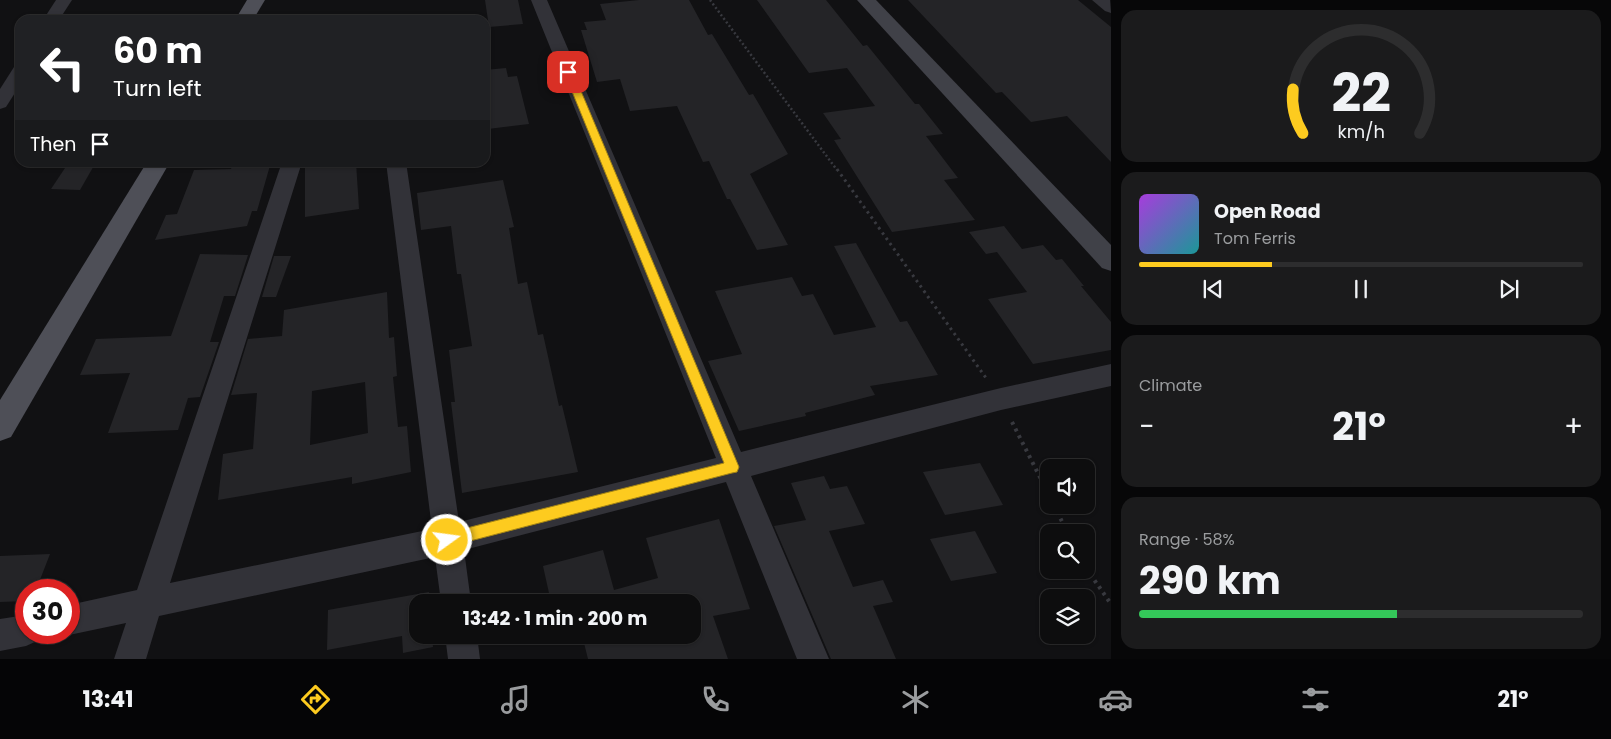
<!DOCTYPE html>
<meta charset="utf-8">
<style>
body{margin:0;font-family:Poppins,sans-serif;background:#1b1b1c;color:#f1f3f6;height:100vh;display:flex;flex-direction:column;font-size:19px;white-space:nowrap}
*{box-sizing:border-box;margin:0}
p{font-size:16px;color:#9a9c9e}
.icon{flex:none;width:28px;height:28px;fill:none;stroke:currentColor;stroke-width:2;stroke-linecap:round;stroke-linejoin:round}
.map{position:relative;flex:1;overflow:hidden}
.panel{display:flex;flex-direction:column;gap:10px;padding:10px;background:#070708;width:500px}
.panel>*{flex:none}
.guide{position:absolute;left:15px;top:15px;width:475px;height:152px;border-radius:15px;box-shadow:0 1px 4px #0004,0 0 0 1px #2d2d2e;background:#202124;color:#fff;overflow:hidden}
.fabs{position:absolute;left:1040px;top:459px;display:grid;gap:10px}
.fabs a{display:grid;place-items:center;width:55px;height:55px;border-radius:10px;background:#0d0d0e;box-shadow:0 1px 4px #0004,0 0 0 1px #2d2d2e;font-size:25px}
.speed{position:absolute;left:15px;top:579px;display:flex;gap:10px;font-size:25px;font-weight:700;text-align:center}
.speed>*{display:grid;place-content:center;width:65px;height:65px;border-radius:50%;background:#0d0d0e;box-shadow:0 1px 4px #0004,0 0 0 1px #2d2d2e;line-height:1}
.speed .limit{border:8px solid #d22;background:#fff;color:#111}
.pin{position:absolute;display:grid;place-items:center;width:42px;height:42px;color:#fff;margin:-21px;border-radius:10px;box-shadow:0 2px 8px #0006}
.me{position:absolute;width:55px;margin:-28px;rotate:76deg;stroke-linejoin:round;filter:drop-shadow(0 0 4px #0008)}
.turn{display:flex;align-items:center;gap:18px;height:105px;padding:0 15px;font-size:22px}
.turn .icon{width:65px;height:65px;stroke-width:2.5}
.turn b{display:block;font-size:35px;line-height:42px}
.then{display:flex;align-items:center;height:48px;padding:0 15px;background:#0003;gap:10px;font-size:19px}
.big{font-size:38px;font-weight:700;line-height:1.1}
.panel .tile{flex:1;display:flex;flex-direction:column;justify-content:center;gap:8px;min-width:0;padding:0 18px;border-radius:15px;background:#1b1b1c}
.panel .dial{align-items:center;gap:0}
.dial svg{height:130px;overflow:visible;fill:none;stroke:#2d2d2e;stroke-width:7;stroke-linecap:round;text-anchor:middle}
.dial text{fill:#f1f3f6;stroke:none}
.song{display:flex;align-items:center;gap:15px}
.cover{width:60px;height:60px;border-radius:8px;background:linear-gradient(135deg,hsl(280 70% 55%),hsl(180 70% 35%))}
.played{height:5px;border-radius:2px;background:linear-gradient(90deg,#fdcb1f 30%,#2d2d2e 30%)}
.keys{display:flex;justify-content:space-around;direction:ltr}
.heat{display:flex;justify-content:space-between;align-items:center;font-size:28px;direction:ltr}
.charge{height:8px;border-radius:4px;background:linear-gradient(90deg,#34c759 58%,#2d2d2e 0)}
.trip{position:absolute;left:409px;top:594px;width:292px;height:50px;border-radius:15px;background:#0d0d0e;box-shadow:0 1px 4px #0004,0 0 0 1px #2d2d2e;font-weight:700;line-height:50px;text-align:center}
.tabs{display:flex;height:80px;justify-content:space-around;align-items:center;background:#050506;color:#9a9c9e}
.tabs .icon{width:35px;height:35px}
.tabs .active{color:#fdcb1f}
.tabs b{font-size:22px;color:#f1f3f6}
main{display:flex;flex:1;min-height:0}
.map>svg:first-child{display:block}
</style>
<main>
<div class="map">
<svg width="1111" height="659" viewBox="0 0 1111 659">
<rect width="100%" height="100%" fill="#111113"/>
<g fill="#242427" fill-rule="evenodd">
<polygon points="485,0 518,0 523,24 489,27"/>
<polygon points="639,0 689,0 708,35 712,34 749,95 753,94 788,154 750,174 788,245 757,250 730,199 727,199 709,161 703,162 677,106 630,111 620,79 597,82 581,30 587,30 584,22 606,20 600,4"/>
<polygon points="757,0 826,0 863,46 867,45 915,104 919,104 943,134 926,136 958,178 944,180 975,220 892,232 834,140 841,139 823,113 875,106 847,68 809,73"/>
<polygon points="908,0 1078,0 1111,27 1111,162 1067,116 1031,122 1002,92 996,93"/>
<polygon points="506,68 508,77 517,76 529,124 488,129 485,109 485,70"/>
<polygon points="69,162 96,162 80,190 51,189"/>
<polygon points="233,162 271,162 257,211 252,211 247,226 155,240 166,215 177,214 194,170 231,169"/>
<polygon points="305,162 356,162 359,209 305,217"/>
<polygon points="503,180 514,227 509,228 518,284 527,282 538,335 543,334 559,406 562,405 578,472 462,493 451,402 455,402 449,350 472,346 461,274 457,274 451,226 421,230 417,193"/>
<polygon points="1004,226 1022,249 1043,245 1056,260 1062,259 1084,286 1081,286 1111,322 1111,350 1033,364 988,299 1027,292 997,252 986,254 969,232"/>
<polygon points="856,243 900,322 907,321 938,375 870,386 875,395 805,413 806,416 739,431 708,361 742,354 715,291 792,277 802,296 813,294 834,335 876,327 834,246"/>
<polygon points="200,254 248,255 235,296 224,296 210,342 219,342 200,397 188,398 178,430 108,433 130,373 80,375 96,339 171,336"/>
<polygon points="274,256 291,256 276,297 262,297"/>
<path d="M387,292L389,338L394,337L397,376L393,377L398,427L407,426L411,472L352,484V477L218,500L223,454L253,449L257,393L231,395L248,339L282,336L284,310ZM365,382L368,433L310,445L312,391Z"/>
<polygon points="980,463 1003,505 945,515 923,472"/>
<polygon points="824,476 830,489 847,486 865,524 829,531 853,587 883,580 893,602 873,606 896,659 831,659 774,526 806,520 791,483"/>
<polygon points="719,519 750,609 713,616 728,659 588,659 582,635 692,635 692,602 551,602 543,566 603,550 614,590 658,578 646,538"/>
<polygon points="975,531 997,573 951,581 930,539"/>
<polygon points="50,554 36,590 26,590 26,601 0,602 0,556"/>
<polygon points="429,592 430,602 418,602 418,635 432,635 433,647 403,653 402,636 327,650 328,610"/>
</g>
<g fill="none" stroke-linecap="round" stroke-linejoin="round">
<polyline stroke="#38393f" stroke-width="2.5" stroke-dasharray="2 2.5" stroke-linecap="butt" points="710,0 837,170"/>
<polyline stroke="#38393f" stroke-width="3" stroke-dasharray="2.5 4" stroke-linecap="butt" points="837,169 986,378"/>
<g stroke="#38393f" stroke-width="4" stroke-dasharray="3 4.5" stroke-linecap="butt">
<polyline points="1012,422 1049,495"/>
<polyline points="1054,505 1067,532"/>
<polyline points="1086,568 1111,604"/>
</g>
<g fill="#323238" fill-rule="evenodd">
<polygon points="56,0 72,0 59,20 43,20"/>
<polygon points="531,0 547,0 741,452 1001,388 1111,364 1111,386 1001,410 751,476 829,659 797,659 726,482 464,550 471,602 441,602 435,557 159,616 146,659 114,659 126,623 69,635 62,632 69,632 69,605 137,590 282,162 302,162 170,583 432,529 386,162 406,162 459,522 716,458"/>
<polygon points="1092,0 1110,0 1111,13 1105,11"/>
<polygon points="20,66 20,85 6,107 0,109 0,89 14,67"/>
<polygon points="26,615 26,632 41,632 37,641 26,646 0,651 0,619"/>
<polygon points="445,635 477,635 480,659 448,659"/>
</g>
<polygon fill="#404148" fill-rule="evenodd" points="857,0 876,0 1111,245 1111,271 1102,268"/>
<g fill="#4e4f57" fill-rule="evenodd">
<polygon points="247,0 265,0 253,20 235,20"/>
<polygon points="147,162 170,162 11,437 0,441 0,400"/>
</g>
</g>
<polygon fill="#fdcb1f" stroke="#a48414" points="565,70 573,72 739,467 737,472 732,473 447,547 442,545 440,540 442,535 447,533 724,463 564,72"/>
</svg>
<div class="fabs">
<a><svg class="icon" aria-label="sound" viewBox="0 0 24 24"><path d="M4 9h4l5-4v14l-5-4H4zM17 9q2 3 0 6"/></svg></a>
<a><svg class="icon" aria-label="search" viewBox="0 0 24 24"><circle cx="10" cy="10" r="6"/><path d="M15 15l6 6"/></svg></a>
<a><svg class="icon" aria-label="layers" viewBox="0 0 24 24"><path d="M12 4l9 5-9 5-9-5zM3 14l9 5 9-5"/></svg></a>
</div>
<div class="speed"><div class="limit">30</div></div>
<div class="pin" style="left:568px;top:72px;background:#d93025"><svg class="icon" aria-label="arrive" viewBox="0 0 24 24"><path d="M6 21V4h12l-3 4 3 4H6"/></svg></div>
<svg class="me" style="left:447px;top:540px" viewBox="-20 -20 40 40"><circle r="17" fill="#fdcb1f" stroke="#fff" stroke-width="3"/><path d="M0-11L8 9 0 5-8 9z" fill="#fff"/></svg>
<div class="trip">13:42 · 1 min · 200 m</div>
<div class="guide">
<div class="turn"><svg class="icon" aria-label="left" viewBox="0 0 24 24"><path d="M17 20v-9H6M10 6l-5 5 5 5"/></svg><div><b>60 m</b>Turn left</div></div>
<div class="then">Then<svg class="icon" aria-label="arrive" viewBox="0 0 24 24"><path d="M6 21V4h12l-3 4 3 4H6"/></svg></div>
</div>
</div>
<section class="panel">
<div class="tile dial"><svg viewBox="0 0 100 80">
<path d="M14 69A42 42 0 1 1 86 69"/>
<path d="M14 69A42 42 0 0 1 8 42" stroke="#fdcb1f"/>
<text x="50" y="56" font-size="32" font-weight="700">22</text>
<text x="50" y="72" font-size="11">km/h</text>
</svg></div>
<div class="tile">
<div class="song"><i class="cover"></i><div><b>Open Road</b><p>Tom Ferris</p></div></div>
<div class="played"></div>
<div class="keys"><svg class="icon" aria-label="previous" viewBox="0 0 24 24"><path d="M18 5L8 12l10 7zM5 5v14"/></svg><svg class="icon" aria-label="pause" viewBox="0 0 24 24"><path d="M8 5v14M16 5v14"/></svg><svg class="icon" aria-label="next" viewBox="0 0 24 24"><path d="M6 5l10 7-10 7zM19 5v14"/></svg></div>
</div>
<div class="tile"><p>Climate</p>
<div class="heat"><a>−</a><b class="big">21°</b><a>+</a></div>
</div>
<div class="tile"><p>Range · 58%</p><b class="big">290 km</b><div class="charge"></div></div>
</section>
</main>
<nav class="tabs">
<b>13:41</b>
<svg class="icon active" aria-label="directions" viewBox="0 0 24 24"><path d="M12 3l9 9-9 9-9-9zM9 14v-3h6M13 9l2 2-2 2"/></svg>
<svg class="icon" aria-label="music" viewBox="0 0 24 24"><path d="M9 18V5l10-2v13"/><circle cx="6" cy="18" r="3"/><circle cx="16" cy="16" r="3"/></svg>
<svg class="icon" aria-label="phone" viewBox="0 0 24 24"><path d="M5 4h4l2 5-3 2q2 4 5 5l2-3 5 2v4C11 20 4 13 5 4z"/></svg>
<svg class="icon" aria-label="climate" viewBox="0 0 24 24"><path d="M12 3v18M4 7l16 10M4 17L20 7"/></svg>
<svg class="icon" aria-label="car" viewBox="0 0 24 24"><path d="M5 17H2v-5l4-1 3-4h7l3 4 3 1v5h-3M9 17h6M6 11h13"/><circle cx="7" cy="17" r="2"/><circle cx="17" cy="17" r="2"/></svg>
<svg class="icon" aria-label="filters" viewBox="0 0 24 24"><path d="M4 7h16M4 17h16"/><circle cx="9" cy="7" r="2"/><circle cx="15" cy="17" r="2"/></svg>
<b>21°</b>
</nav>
